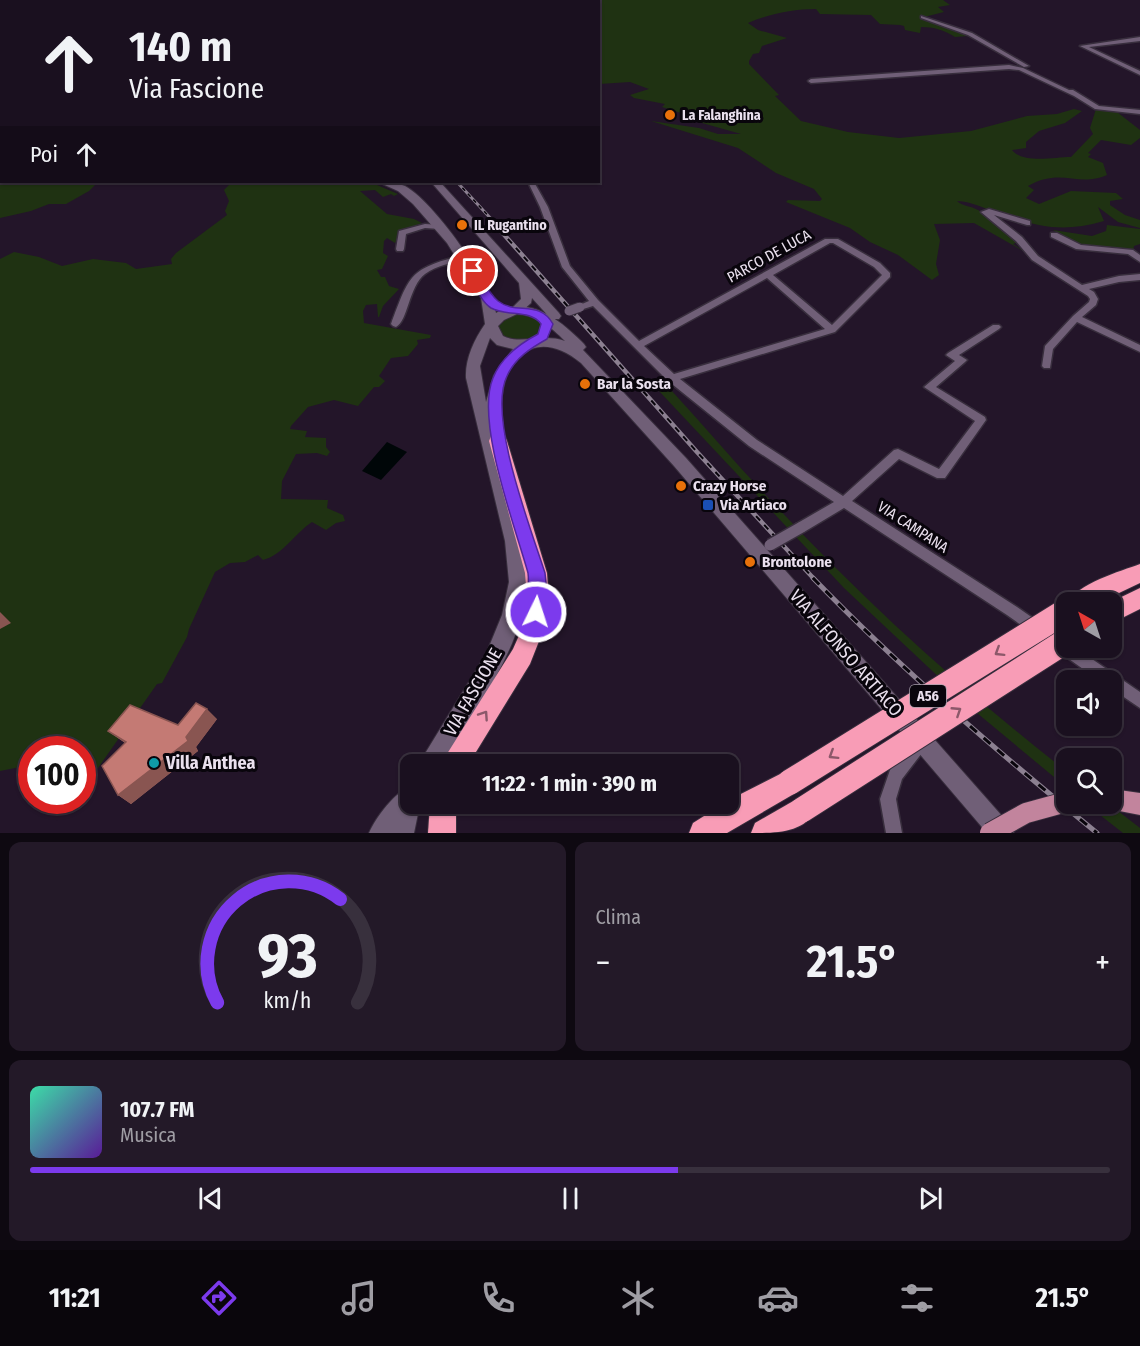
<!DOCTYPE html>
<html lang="it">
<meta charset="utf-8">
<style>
body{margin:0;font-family:"Fira Sans Condensed",sans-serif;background:#231928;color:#f1f3f6;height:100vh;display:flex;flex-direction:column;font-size:22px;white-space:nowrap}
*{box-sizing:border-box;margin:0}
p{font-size:20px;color:#9f9da4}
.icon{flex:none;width:33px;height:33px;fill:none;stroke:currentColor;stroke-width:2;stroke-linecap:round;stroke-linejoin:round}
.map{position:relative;height:833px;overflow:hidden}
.sheet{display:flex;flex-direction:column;gap:9px;padding:9px;background:#0e0911;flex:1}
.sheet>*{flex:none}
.guide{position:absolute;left:0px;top:0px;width:600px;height:183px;box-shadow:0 2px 4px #0004,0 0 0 2px #38303d;background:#1a101f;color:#f1f3f6;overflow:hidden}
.needle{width:39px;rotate:321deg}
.controls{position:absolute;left:1056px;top:592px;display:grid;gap:12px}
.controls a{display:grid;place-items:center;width:66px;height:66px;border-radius:12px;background:#1a101f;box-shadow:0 2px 4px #0004,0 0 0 2px #38303d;font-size:30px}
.speed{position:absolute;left:18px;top:736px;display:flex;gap:12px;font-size:30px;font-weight:700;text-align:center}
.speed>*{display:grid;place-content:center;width:78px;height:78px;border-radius:50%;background:#1a101f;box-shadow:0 2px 4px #0004,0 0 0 2px #38303d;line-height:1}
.speed .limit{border:9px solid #d22;background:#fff;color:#111}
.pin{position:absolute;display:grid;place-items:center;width:51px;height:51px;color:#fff;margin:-26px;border:3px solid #fff;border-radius:50%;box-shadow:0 2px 6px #0007}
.me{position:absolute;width:66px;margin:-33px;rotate:4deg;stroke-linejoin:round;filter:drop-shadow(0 0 4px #0008)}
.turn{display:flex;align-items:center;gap:21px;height:126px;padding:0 30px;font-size:27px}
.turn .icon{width:78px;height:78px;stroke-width:2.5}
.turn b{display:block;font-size:42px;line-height:51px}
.then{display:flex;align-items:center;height:57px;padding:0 30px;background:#0003;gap:12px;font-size:22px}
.big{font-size:45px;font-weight:700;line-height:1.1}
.sheet .widget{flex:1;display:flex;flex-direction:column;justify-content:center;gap:9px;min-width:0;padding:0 21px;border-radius:12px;background:#231928}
.sheet .dial{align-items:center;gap:0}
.dial svg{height:156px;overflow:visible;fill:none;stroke:#38303d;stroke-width:7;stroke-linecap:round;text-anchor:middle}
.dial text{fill:#f1f3f6;stroke:none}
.song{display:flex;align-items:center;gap:18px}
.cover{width:72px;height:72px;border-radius:9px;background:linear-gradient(135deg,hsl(160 70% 55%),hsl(270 70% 35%))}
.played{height:6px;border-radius:3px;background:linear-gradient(90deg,#7c3aed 60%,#38303d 60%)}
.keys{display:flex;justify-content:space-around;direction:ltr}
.heat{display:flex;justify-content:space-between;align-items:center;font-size:33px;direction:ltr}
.sheet .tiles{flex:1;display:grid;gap:9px;grid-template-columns:1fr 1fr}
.widget:last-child{grid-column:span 2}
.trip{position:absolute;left:400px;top:754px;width:339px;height:60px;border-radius:12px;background:#1a101f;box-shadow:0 2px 4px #0004,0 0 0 2px #38303d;font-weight:700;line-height:60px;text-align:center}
.dock{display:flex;height:96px;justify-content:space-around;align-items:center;background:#0a060c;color:#9f9da4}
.dock .icon{width:42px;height:42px}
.dock .on{color:#7c3aed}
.dock b{font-size:27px;color:#f1f3f6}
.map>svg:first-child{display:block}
</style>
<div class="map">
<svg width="1140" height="833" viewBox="0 0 1140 833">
<rect width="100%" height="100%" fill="#231529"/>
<g fill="#1f3212">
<path d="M563,0H943L950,5L938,7L944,12L920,18L968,36L955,37C944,30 934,27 921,27L920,33L905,30L904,26L900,25L880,24L871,15L820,14L816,9C793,9 769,14 748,23L758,30L787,38L762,46L759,53L753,54L749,61V64L779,95L775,96L801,121L848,132L899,138L971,131L1027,116L1057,114L1074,109L1082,111L1065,123L1039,131L1026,142V148L1012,150C1023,164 1054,157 1071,157L1093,134L1090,128L1096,109L1117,112L1140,130V138L1131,145L1101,140L1088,153L1091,154L1088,157L1103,163L1107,175C1077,188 1062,167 1028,186L1034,190L1026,198L1039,204L1071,191L1116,193L1123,199L1110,201V205L1125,215L1140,220V228L1118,222L1098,207L1104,221C1062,233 1039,227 998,213C983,208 973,202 957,201C962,206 971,206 978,210C983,212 1016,239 1018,242L1013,244L1025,252L974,223L934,224L940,240L936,264L939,275L932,280L898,255L870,242L850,228L786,202L788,200L820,201L822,199L814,189L776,173L738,148L651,121L699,128L718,134H741L688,119L694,117L662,107L665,104L634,98L630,95L649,89L630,82L599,84L598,2H561Z"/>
<polygon points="0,123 2,182 98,182 89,191 66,204 49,204 31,211 0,218"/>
<path d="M232,182H370L398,194L394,196L391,194L383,197L375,190L360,191L387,214L414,219L422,223L403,230L395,243L387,238L384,241L383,253L388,256L382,269L377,270L381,277H385L389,286L399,289L383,306L379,317H378L377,304L366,305L363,311L364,323L431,335L430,338L417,340L418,344L408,356L391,358L379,376L385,381L379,387H374L358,406L334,400L308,407L291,426L290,429L307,431L305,437L326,438V447L330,452L327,456L317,453L296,454L282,481L281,499L328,500L327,508L343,515L345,521L336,523L326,530L312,522C295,533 283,555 263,560L258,555L245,562L230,563L215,572L189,629L187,637L162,683L157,684L98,768L83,780L82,750H32L31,777L26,779L22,774L20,767L0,771V259L14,252L39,257L62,266L93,259L126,263L136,269L172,264L171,259L176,253L227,215L225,211L229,201L224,190Z"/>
<path d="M1107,225L1140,229V244L1134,246L1133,251C1100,249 1081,251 1053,230L1092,236L1106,231Z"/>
<path d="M525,313L540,321C545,331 538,337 529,341L500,337L497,323L512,314Z"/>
<path d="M671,390C707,429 741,470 778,508C866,603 964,691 1066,771V787L977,713L844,588L659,391Z"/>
<polygon points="1086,804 1109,804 1140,828 1140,833 1123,833"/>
</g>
<polygon fill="#000608" points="387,442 407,452 381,480 362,471"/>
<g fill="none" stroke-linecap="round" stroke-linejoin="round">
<g stroke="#382e3d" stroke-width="3">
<g id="minor">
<polygon points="68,0 72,0 67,2"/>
<polygon points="234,0 243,0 230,2"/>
<rect x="520" y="0" width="4" height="2"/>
<polygon points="921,16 972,33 1029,66 1024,67 968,35 921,18"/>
<polygon points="1140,37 1140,41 1089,47 1140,71 1140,75 1080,46"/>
<polygon points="1009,65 1023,68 1069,90 1073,90 1099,106 1140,110 1140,114 1095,109 1074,96 1019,70 1009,69 811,83 808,81 811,79"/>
<rect x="0" y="112" width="2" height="4"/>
<path d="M528,182H534L548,207L570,266L598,300L639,341L825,239H838L880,263L890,273V277L835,332L680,379L757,440L843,496L894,450L898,449L939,469L975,421L924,387L955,361L946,355L948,353L993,325H999L1001,327L999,329L959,355L967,360L965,362L936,387L985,417L986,420L945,478H937L899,459L852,501L1017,607L1066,641V648H1076L1140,692V708L1112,689V681H1100L1007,615L844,508L804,532L800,533L796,532L794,528L796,524L834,502L749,446L667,380L593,306L580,310L577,309L575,307L589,301L562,267L540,207ZM830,243H833L874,267L882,275L832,325L773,275ZM767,278L825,329L674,374L644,346Z"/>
<polygon points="989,209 1030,221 1030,225 1027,225 994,215 1022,237 1038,256 1082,285 1119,276 1140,274 1140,280 1119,282 1089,289 1094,292 1098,299 1096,305 1082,317 1140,345 1140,352 1077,322 1053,349 1050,368 1044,368 1042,366 1045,346 1073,316 1089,302 1090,299 1088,296 1032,260 1016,241 981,212"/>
<polygon points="425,224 440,225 444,227 440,229 425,228 406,234 404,249 403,251 397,251 396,249 399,231"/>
<polygon points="1051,233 1057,233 1081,245 1133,250 1140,255 1140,262 1128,254 1076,249 1051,237"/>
<path d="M463,255L466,256V260C452,263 437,265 425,274C409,286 408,321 396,327L393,326L391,324C410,274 409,269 463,255Z"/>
<polygon points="920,737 925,739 927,744 925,749 902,779 896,799 902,833 886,833 880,799 890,770 915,739"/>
</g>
</g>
<g stroke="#382e3d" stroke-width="2">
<g id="tertiary">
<polygon points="272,0 278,0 279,2 273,2"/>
<polygon points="431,182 440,182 559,313 561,316 559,319 551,319 532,298 531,303 520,313 512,313 510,310 521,299 519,283"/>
</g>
</g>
<g stroke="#382e3d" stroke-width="2">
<g id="secondary">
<rect x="0" y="37" width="2" height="4"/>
<path d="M378,182C387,181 396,182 405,186C434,202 490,281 496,313C530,294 561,321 584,344L586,347L583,350L686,458L1010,825L1014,833H987L674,466L581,363C543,331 508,348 502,396C499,415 505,434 506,453L501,458C512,495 527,536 527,574C528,642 475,710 441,765H418L486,654L502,615L509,582L505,541L466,378C465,359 474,340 485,324L481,298L447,243L413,204L398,191ZM517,314C537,315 551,327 565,341C542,333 520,345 503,336L498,326L504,320ZM490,338L497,345L513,349L494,375L486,402L480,366Z"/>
<path d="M411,786V804H420L414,833H369C376,817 395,792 411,786Z"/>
</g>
</g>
<g stroke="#382e3d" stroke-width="2">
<polygon id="primary" points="1112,789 1140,793 1140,815 1104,808 1102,804 1112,804"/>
</g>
<g stroke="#382e3d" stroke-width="2">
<g id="motorway">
<polygon points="498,434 505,436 507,441 547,573 549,600 543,631 530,664 468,765 440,765 513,649 521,631 527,600 525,573 489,441 491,436"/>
<path d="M1140,564V583L1098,603H1068C1076,584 1121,571 1140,564Z"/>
<polygon points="1140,588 1140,609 1112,623 1112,603 1109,603"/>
<polygon points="790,769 799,773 803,782 799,791 727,833 689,833 693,823 723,804 729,804 729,800"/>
<path d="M802,796L812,800L816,810C804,833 776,833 751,833L755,823Z"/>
<polygon points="430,804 456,804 456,833 428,833"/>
</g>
</g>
<use href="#minor" fill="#705f77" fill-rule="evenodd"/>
<use href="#tertiary" fill="#705f77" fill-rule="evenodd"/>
<use href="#secondary" fill="#705f77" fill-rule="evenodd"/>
<use href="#primary" fill="#c2849d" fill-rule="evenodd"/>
<use href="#motorway" fill="#f89cb6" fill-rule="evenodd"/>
<g stroke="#8c8091" stroke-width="3">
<polyline id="rail-far2" points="457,182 494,222"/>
</g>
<g stroke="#8c8091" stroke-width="4.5">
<polyline id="rail-far1" points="492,221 697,452 815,580"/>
</g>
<g stroke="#8c8091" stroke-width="5">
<path id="rail" d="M813,578C902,670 998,752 1097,833"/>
</g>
<use href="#rail-far2" stroke="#09050c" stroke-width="1.5" stroke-dasharray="4" stroke-linecap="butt"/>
<use href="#rail-far1" stroke="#09050c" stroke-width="2" stroke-dasharray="6" stroke-linecap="butt"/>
<use href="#rail" stroke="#09050c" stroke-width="3" stroke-dasharray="9" stroke-linecap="butt"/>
<g stroke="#382e3d" stroke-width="11" stroke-linecap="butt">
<polyline id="minor-bridge-far1" points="569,311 580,307"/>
</g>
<g stroke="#382e3d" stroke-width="14" stroke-linecap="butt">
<polyline id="minor-bridge" points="770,545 800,528"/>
</g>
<g stroke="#382e3d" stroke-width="22" stroke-linecap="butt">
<polyline id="primary-bridge" points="990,833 1026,813 1066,802"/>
</g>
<g stroke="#382e3d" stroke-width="27" stroke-linecap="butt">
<g id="motorway-bridge">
<polyline points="790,782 1066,611"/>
<polyline points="802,810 1066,641"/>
</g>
</g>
<use href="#minor-bridge-far1" stroke="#705f77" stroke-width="9"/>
<use href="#minor-bridge" stroke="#705f77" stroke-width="11"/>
<use href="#primary-bridge" stroke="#c2849d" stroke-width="20"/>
<use href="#motorway-bridge" stroke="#f89cb6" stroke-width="25"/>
</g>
<polygon fill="#a96964" points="217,719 196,747 198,751 131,804 118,795 125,743 108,731 178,725"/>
<g fill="#895551">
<polygon points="0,612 11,623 0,629"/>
<polygon points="207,709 217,719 196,747 198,751 131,804 118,795 186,737"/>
</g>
<polygon fill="#c47a74" stroke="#895551" stroke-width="1.5" points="196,703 207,709 186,737 188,741 118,795 102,766 126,742 108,731 130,705 178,725"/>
<defs><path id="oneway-chevron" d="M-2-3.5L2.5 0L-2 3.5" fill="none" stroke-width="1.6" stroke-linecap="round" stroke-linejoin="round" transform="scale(1.5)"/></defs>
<g stroke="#8c586a">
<use href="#oneway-chevron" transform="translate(999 652) rotate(148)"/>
<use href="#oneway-chevron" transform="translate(957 711) rotate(-33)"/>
<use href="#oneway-chevron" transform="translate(484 715) rotate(-56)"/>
<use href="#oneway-chevron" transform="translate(833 755) rotate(148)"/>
</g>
<path fill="#7c3aed" stroke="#51269a" stroke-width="1.5" d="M473,268L477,269C483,279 488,293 498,301C516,315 540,300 553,324L547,339C531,348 515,358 507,376C487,416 531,529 545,573C547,588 548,604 542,617L536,620L530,617C525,605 530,587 528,573C515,526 475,421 493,378C501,357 519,344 538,334L541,324C530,309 507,317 491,308C480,301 474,283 467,271Z"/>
<g fill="#e8710a" stroke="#09050c" stroke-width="2">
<circle cx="670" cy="115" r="6"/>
<circle cx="462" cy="225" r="6"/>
<circle cx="585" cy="384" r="6"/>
<circle cx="681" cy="486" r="6"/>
<circle cx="750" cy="562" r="6"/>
</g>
<rect fill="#1a4fb4" stroke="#09050c" stroke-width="2" x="702" y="499" width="12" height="12" rx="3"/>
<circle fill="#0f9aa8" stroke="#09050c" stroke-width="2" cx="154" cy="763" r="6"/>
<g text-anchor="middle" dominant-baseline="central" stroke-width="6" stroke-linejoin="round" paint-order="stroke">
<g font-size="14" font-weight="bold" fill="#eae0ee" stroke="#09050c" text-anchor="start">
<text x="682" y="115">La Falanghina</text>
<text x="474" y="225">IL Rugantino</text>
</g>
<rect fill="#09050c" stroke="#a69eaa" stroke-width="1.5" x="910" y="685" width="36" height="22" rx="4.5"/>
<g font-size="14" font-weight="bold" fill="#eae0ee">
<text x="928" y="696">A56</text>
</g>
<g font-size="15" fill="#eae0ee" stroke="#09050c">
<text transform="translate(769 256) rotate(-29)">PARCO DE LUCA</text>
<text transform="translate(913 527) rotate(33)">VIA CAMPANA</text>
</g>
<g font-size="15" font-weight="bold" fill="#eae0ee" stroke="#09050c" text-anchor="start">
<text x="597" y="384">Bar la Sosta</text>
<text x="693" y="486">Crazy Horse</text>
<text x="720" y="505">Via Artiaco</text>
<text x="762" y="562">Brontolone</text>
</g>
<g font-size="18" fill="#eae0ee" stroke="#09050c">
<text transform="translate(846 653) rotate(49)">VIA ALFONSO ARTIACO</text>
<text transform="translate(473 692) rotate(-60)">VIA FASCIONE</text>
</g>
<g font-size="18" font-weight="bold" fill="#eae0ee" stroke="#09050c" text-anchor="start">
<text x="166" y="763">Villa Anthea</text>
</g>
</g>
</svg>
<div class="controls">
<a><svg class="needle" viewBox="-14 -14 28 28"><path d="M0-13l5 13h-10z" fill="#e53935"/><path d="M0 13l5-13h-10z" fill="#9f9da4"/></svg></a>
<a><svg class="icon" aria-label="sound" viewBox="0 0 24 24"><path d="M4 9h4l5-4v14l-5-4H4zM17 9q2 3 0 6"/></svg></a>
<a><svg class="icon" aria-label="search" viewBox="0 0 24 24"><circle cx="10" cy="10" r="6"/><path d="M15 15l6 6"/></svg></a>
</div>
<div class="speed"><div class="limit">100</div></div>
<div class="pin" style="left:473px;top:271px;background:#d93025"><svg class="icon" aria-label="arrive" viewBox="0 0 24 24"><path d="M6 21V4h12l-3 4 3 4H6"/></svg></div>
<svg class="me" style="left:536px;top:612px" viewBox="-20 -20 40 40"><circle r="17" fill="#7c3aed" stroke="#fff" stroke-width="3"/><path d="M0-11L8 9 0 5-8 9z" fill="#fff"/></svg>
<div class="trip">11:22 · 1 min · 390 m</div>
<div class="guide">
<div class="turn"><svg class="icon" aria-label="ahead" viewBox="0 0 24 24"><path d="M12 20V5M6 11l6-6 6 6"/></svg><div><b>140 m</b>Via Fascione</div></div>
<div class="then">Poi<svg class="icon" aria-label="ahead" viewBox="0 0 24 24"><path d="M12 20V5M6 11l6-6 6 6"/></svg></div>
</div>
</div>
<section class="sheet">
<div class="tiles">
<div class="widget dial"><svg viewBox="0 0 100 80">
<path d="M14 69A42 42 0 1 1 86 69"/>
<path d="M14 69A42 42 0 0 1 77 16" stroke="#7c3aed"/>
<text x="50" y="56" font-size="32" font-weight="700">93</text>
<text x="50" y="72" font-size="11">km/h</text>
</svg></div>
<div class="widget"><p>Clima</p>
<div class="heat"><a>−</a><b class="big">21.5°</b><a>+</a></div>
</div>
<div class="widget">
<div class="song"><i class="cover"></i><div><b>107.7 FM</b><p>Musica</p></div></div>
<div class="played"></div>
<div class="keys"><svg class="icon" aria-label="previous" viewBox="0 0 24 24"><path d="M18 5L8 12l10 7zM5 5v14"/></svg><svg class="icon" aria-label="pause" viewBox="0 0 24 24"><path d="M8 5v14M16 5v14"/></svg><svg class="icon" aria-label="next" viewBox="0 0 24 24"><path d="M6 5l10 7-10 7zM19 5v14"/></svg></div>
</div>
</div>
</section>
<nav class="dock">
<b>11:21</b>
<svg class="icon on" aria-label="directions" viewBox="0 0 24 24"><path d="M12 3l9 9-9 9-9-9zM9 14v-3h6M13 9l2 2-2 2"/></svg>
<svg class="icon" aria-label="music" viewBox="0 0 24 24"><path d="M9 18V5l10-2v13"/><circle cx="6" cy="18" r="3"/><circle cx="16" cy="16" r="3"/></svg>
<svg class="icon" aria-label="phone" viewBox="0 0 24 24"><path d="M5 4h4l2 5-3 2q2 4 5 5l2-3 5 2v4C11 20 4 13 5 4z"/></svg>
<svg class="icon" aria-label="climate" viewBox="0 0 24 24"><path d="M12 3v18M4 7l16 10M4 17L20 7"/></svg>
<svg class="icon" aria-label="car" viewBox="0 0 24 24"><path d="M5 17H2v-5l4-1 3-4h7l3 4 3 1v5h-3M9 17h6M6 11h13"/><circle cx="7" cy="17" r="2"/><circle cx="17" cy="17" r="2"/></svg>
<svg class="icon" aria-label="filters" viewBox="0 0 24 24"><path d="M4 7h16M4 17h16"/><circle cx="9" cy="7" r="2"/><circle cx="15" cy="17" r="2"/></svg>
<b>21.5°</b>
</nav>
